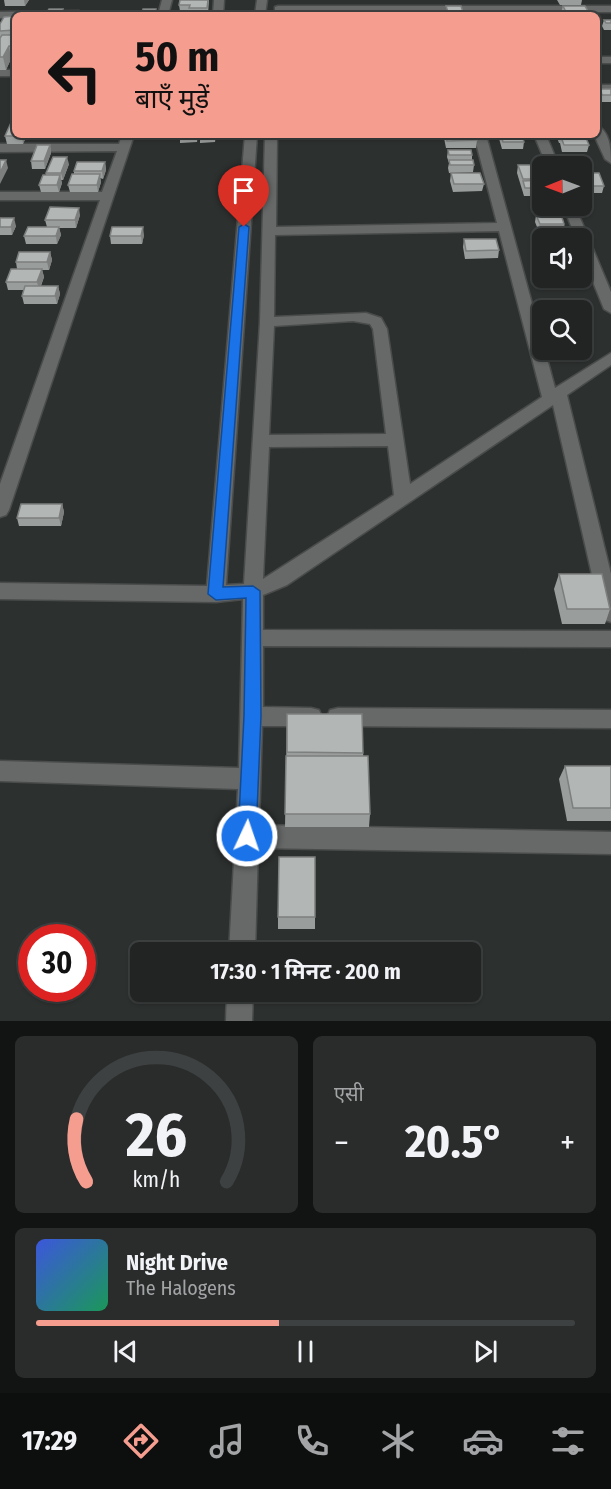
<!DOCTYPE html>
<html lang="hi">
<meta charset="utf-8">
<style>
body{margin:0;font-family:"Fira Sans Condensed","Noto Sans Devanagari",sans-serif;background:#292c2b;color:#f1f3f6;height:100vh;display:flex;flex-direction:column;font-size:22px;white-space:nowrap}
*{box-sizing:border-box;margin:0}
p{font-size:20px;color:#a2a4a6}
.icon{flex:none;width:33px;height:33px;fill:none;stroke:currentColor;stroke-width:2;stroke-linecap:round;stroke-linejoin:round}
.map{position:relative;height:1021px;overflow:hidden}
.sheet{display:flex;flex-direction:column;gap:15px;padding:15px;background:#121413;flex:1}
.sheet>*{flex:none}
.banner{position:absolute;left:12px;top:12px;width:588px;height:126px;border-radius:9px;box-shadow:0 2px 4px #0004,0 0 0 2px #3e4141;background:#f59d8e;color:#111;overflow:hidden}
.needle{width:39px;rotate:269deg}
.controls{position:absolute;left:532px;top:156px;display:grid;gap:12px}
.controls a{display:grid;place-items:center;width:60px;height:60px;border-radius:9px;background:#212423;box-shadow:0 2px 4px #0004,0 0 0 2px #3e4141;font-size:30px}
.speed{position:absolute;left:18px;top:924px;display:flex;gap:12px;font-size:30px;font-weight:700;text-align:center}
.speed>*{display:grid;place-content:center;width:78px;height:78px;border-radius:50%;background:#212423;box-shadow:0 2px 4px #0004,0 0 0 2px #3e4141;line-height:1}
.speed .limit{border:9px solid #d22;background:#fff;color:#111}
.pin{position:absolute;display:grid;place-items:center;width:51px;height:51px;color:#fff;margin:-62px -26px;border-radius:50% 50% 50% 0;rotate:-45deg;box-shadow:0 0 6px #0007}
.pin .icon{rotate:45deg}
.me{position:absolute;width:66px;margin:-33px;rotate:3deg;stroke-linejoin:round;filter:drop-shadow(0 0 4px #0008)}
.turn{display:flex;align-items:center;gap:21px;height:126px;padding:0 24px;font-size:27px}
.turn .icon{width:78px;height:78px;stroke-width:2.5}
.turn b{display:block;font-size:42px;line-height:51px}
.big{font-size:45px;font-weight:700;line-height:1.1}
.sheet .card{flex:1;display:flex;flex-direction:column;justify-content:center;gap:9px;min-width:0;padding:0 21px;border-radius:9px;background:#292c2b}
.sheet .dial{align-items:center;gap:0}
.dial svg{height:156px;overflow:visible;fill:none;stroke:#3e4141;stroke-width:7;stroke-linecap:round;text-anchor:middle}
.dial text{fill:#f1f3f6;stroke:none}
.song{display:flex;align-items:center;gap:18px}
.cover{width:72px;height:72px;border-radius:9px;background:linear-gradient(135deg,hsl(230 70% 55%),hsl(150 70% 35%))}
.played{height:6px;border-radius:3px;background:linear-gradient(90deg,#f59d8e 45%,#3e4141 45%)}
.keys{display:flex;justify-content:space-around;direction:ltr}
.heat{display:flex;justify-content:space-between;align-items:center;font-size:33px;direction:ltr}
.sheet .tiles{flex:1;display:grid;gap:15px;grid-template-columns:1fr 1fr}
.card:last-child{grid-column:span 2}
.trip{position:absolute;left:130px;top:942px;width:351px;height:60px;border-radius:9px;background:#212423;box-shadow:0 2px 4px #0004,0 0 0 2px #3e4141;font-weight:700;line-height:60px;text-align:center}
.menu{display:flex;height:96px;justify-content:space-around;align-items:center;background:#0d0e0e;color:#a2a4a6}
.menu .icon{width:42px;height:42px}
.menu .on{color:#f59d8e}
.menu b{font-size:27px;color:#f1f3f6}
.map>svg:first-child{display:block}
</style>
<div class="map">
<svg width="611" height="1021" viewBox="0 0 611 1021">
<rect width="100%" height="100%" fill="#2c302f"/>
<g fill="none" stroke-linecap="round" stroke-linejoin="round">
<g stroke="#494c4b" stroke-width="3">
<g id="minor">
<polygon points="162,0 172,0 168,15 158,15"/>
<polygon points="214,0 224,0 223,15 213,15"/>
<polygon points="257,0 267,0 265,15 255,15"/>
<polygon points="278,6 611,6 611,12 275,11 275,7"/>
<polygon points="79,11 83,15 15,15 15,18 0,18 0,12"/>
<rect x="597" y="57" width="14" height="6"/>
<rect x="0" y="70" width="15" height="6"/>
<rect x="597" y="85" width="14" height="6"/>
<path d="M597,126C610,131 611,150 611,163L605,159L594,135H597Z"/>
<polygon points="122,135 134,135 9,510 6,515 0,517 0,484 100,200 0,200 0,192 102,192 117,151 0,152 0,144 119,144"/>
<path d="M245,135H257L226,585L244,584L260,322L265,135H277L276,227L497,223L474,135H486L555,388L611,353V365L567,395L611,574V622L604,620L601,614L553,405L287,585L263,595V630L611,631V647L263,646V707L311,708L319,710L322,717L319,724L311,726H262L259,825L611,832V854L258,848L255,952H229L238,789L0,781V761L239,768L243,599L216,602L0,599V583L207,586ZM499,231L542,397L410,484L387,329L381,318L366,313L274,317L275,235ZM353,321L370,324L373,329L386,434L269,435L274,326ZM388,446L394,495L263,579L269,447Z"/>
<polygon points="534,135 546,135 559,166 547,166"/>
<polygon points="563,206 575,206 611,292 611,313 604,309 582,255 582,238 576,238"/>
<polygon points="338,708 611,710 611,728 338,726 330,724 327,717 330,710"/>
<polygon points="227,992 253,992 252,1021 226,1021"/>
</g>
</g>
<use href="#minor" fill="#666968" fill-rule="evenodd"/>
</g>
<g fill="#999d9c">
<polygon points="4,0 29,0 25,6 5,6"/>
<polygon points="209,0 208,14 190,15 190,11 180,11 179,5"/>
<polygon points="557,0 582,0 581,5 560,5"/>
<polygon points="563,6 590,14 590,15 563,15 561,13"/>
<polygon points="15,16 15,59 11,59 6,70 0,70 0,24"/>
<polygon points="604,20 611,20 611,30 604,30 602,26"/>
<polygon points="600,89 611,89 611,102 601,102 598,96"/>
<polygon points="27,135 23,144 7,144 5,136"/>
<polygon points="180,135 198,135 197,142 180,143"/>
<polygon points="200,135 216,135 215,142 200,143"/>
<polygon points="441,135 476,135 477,140 476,148 446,148 444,138 442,138"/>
<polygon points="498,135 522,135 524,142 523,149 502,149"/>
<polygon points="556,135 586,135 586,138 589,145 587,152 562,152 560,143 559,143"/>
<polygon points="50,145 51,153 45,169 32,169 31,161"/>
<polygon points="448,150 472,155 472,160 474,165 473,172 449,173 448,168 449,163 447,157"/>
<polygon points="105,162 106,170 103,179 100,178 101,182 98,192 70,192 68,185 74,174 74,171"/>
<polygon points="69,164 63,180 61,180 62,183 59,192 41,192 39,185 46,175 46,173"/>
<polygon points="518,165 543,166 543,196 524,196 517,173"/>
<polygon points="451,173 484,184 482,191 453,192 450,181"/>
<polygon points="582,173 604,186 602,193 582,193"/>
<polygon points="80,215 76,228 59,228 61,235 57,244 26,244 24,236 47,227 45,220"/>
<polygon points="536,215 564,224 564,227 568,237 567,238 543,238 543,245 542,245 539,234 539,232 535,222"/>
<polygon points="0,218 16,226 12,235 0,235"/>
<polygon points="144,235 142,244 111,244 110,236"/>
<polygon points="464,239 499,250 498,258 465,259 463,247"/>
<polygon points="50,252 52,260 49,270 42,270 44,277 41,286 58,286 60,294 57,304 24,304 22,296 24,290 8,290 6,282 17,269 16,262"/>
<polygon points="62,504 64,512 61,526 19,526 17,518"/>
<polygon points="559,574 610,609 605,624 562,624 554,589"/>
<polygon points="287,714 363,753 370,814 369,827 285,827"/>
<polygon points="565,766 611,766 611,821 567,821 559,779"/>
<polygon points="315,857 315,929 278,929 278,917"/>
</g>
<g fill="#7d7f7f">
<polygon points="24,0 29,0 25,6"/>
<polygon points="9,46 11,59 6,70 3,57"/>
<polygon points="22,135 27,135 23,144 22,136"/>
<polygon points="50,145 51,153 45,169 44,161"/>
<polygon points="67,157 69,164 63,180 61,173"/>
<polygon points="6,160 8,168 0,184 0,173"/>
<polygon points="105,162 106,170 103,179 102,171"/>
<polygon points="100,174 101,182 98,192 97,185"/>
<polygon points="60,175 62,183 59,192 57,185"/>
<polygon points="79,208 80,215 76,228 75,220"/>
<polygon points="14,218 16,226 12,235 11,227"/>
<polygon points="59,227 61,235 57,244 56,236"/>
<polygon points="143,227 144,235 142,244 141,236"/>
<polygon points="50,252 52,260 49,270 47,262"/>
<polygon points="42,269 44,277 39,290 37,282"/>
<polygon points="58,286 60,294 57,304 55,296"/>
<polygon points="62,504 64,512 61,526 59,518"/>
</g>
<g fill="#b2b6b5" stroke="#7d7f7f" stroke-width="1.5">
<polygon points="180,0 208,0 207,8 189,8 190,5 179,5"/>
<polygon points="446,6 461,6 464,15 449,15"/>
<polygon points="563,6 585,6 590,14 567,14"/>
<polygon points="49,9 63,9 60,15 45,15"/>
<polygon points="143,9 156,9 155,15 142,15"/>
<polygon points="15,16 15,30 0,31 0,24 4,17"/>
<polygon points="604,20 611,20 611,23 606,23"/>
<polygon points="2,35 15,35 15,46 9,46 3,57 0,57 0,38"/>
<polygon points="600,89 611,89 611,95 602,95"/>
<polygon points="14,116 15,135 22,135 22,136 5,136"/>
<polygon points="446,135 476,135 477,140 447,141"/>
<polygon points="501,135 522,135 524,142 503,142"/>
<rect x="560" y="135" width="26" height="1"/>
<polygon points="561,137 586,138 589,145 564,145"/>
<polygon points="37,145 50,145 44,161 31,161"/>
<polygon points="448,150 471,150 472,155 449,155"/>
<polygon points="53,157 67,157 61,173 46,173"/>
<polygon points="0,160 6,160 0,173"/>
<polygon points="449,160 473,160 474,165 450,165"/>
<polygon points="77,162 105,162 102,171 74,171"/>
<polygon points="518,165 545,165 546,166 543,166 543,179 523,179"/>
<polygon points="451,173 480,173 484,184 454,184"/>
<polygon points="582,173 599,173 604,186 582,186"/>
<polygon points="72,174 100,174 97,185 68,185"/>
<polygon points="43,175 60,175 57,185 39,185"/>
<polygon points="543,180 543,188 525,188 523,181"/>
<polygon points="50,207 79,208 75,220 45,220"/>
<polygon points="561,214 564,224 540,224 536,215"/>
<polygon points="0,218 14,218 11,227 0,227"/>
<polygon points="540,226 564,226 568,237 544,237"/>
<polygon points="28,227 59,227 56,236 24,236"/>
<polygon points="112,227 143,227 141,236 110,236"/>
<polygon points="464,239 496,239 499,250 466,251"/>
<polygon points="19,252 50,252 47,262 16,262"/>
<polygon points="11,269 42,269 37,282 6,282"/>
<polygon points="25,286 58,286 55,296 22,296"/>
<polygon points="21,504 62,504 59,518 17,518"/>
<polygon points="559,574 602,574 610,609 567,609"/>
<polygon points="287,714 362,714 363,753 287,752"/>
<polygon points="286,756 368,756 370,814 285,814"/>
<polygon points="565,766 611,766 611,808 573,808"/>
<polygon points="279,857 315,857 315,917 278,917"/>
</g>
<polygon fill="#1a73e8" stroke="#114b97" stroke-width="1.5" points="244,224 249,227 223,587 253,586 260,591 261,716 256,836 253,842 247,844 241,842 238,836 244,716 246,598 216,600 208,594 239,227"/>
</svg>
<div class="controls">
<a><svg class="needle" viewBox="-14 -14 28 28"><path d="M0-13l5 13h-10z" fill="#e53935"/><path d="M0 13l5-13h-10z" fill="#a2a4a6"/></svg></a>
<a><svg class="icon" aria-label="sound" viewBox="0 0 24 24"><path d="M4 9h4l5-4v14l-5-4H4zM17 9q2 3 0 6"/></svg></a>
<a><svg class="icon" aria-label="search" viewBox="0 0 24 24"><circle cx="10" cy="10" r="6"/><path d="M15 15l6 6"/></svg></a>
</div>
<div class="speed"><div class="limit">30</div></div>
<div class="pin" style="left:244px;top:227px;background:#d93025"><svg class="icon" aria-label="arrive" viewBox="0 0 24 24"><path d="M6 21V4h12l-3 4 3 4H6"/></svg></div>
<svg class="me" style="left:247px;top:836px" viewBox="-20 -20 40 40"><circle r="17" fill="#1a73e8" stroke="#fff" stroke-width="3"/><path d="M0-11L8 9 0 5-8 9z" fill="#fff"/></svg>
<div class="trip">17:30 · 1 मिनट · 200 m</div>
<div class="banner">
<div class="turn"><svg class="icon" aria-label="left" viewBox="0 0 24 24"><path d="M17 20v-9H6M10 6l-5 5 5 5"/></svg><div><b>50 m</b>बाएँ मुड़ें</div></div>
</div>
</div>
<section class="sheet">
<div class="tiles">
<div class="card dial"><svg viewBox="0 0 100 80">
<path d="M14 69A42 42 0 1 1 86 69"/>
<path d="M14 69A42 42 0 0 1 9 37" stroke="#f59d8e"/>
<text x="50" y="56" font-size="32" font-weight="700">26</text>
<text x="50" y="72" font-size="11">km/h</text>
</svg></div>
<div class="card"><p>एसी</p>
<div class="heat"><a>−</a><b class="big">20.5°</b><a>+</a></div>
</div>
<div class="card">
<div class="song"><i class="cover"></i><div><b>Night Drive</b><p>The Halogens</p></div></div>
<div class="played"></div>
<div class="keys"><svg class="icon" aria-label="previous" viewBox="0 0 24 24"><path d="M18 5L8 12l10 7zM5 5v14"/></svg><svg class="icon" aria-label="pause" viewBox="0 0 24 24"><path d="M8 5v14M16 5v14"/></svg><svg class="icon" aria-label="next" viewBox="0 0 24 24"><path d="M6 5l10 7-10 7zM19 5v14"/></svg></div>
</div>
</div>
</section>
<nav class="menu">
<b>17:29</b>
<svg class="icon on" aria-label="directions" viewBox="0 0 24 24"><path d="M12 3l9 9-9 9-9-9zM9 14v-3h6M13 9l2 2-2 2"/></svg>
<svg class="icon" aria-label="music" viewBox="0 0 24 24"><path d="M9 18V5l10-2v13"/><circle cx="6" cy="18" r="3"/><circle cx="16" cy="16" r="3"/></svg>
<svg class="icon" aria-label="phone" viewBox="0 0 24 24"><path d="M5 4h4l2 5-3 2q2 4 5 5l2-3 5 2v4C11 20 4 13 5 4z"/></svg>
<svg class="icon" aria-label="climate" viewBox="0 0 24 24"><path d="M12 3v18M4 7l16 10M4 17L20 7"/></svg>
<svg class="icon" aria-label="car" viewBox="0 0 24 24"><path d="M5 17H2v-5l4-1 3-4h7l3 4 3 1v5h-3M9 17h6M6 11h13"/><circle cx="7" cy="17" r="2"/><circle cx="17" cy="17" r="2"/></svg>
<svg class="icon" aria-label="filters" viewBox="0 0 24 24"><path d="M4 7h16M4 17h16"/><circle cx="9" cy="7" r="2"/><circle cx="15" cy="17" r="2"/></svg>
</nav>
